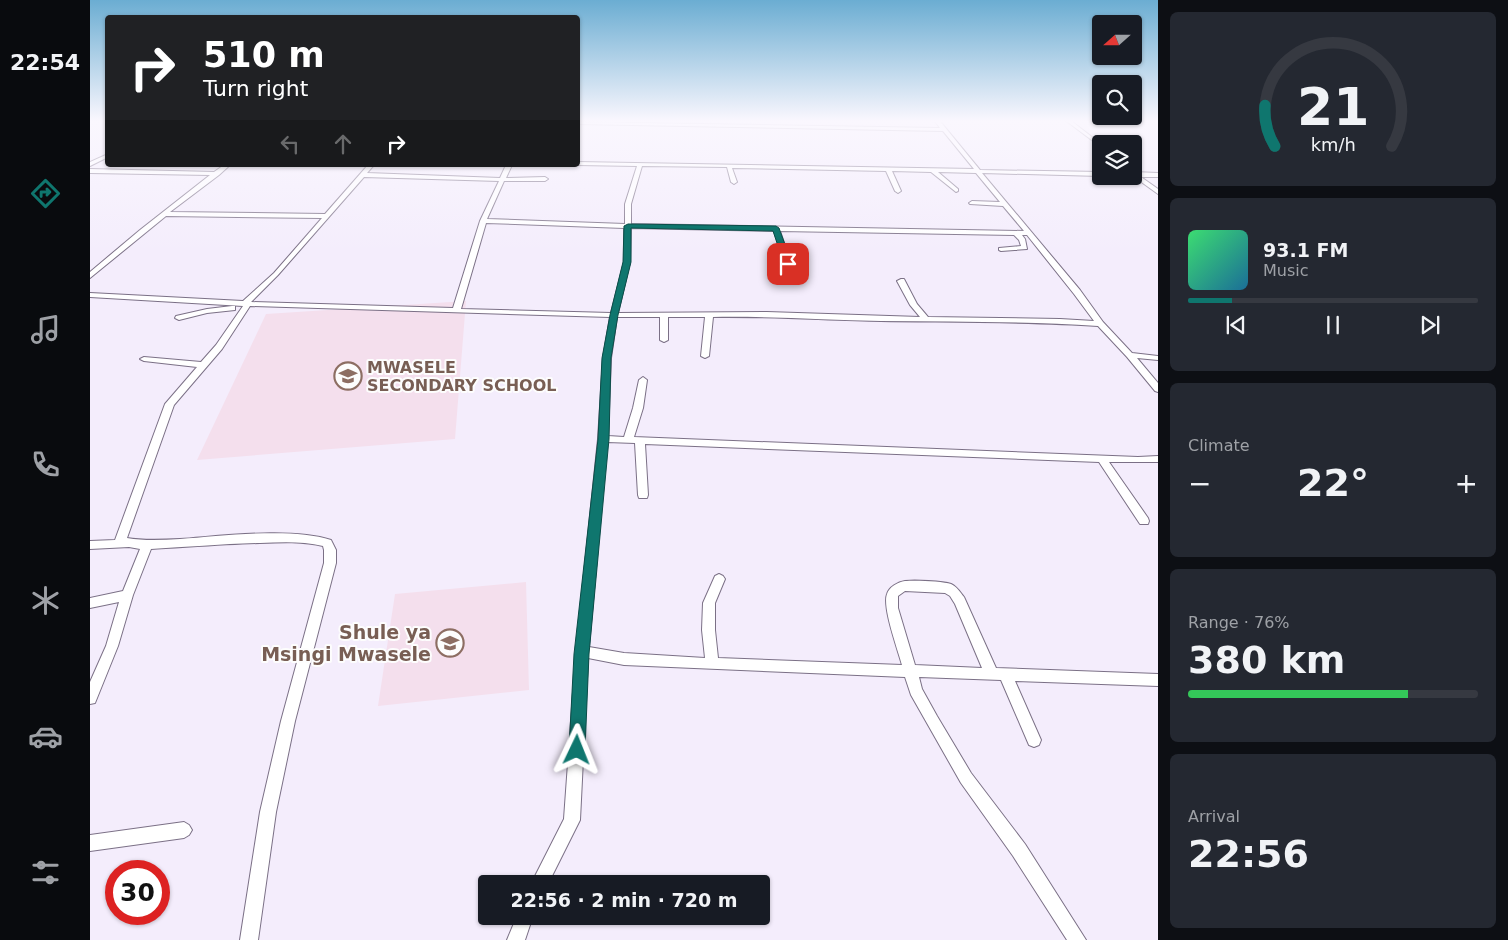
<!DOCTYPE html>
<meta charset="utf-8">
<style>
body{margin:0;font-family:"DejaVu Sans",sans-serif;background:#242831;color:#f1f3f6;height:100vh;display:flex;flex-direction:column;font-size:19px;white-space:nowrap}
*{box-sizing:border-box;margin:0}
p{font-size:16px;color:#9ea1a6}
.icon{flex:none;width:28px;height:28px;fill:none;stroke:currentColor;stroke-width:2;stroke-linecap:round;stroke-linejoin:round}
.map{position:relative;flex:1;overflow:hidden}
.sheet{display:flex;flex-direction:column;gap:12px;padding:12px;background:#0d0f14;width:350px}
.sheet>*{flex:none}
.hud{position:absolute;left:15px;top:15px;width:475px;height:152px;border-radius:5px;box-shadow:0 1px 4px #0004;background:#202124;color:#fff;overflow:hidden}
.needle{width:32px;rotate:249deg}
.buttons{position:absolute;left:1002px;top:15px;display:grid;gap:10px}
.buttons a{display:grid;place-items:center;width:50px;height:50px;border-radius:5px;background:#171b24;box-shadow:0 1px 4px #0004;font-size:25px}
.speed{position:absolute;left:15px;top:860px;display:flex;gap:10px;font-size:25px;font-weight:700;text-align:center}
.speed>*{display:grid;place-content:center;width:65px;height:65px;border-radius:50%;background:#171b24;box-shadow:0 1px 4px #0004;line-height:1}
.speed .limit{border:8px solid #d22;background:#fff;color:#111}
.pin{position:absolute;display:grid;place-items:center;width:42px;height:42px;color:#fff;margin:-21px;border-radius:10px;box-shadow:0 2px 8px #0006}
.me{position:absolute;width:55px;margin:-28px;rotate:2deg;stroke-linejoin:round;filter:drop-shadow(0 0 4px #0008)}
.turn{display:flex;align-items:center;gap:18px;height:105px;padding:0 15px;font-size:22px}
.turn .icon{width:65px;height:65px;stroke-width:2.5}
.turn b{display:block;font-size:35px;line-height:42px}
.lanes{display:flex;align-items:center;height:48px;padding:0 15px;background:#0003;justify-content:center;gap:25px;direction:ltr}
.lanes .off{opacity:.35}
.big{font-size:38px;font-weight:600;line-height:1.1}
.sheet .tile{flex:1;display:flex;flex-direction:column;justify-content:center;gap:8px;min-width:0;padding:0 18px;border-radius:8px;background:#242831}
.sheet .dial{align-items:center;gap:0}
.dial svg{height:130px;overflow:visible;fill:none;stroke:#363941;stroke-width:7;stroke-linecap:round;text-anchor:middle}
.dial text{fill:#f1f3f6;stroke:none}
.song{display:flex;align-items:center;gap:15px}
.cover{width:60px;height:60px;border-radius:8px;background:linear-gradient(135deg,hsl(140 70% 55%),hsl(200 70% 35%))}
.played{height:5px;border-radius:2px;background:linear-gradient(90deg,#0f766e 15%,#363941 15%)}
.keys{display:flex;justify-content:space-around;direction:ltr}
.heat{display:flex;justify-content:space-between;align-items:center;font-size:28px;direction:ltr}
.charge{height:8px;border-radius:4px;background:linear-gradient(90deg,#34c759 76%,#363941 0)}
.trip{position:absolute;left:388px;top:875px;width:292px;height:50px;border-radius:5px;background:#171b24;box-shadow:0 1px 4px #0004;font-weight:600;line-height:50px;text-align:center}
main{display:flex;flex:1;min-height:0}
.dock{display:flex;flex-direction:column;width:90px;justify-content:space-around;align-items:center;background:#090b0e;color:#9ea1a6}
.dock .icon{width:35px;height:35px}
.dock .on{color:#0f766e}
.dock b{font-size:22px;color:#f1f3f6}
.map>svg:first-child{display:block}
</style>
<main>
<nav class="dock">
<b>22:54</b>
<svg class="icon on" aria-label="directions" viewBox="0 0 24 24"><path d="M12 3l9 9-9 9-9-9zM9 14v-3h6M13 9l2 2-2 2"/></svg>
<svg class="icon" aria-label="music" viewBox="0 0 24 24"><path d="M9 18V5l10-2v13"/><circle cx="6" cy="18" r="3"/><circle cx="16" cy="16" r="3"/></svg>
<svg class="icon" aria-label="phone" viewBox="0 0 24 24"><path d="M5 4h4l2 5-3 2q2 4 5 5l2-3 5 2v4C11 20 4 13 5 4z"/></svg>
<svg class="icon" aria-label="climate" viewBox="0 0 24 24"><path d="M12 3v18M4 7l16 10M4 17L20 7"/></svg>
<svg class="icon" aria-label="car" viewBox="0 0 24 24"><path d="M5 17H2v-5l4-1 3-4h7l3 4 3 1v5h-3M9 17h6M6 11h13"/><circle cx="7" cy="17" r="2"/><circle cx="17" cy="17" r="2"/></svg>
<svg class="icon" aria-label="filters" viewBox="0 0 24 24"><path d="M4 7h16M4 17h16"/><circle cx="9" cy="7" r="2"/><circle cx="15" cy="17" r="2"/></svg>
</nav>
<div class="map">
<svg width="1068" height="940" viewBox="0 0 1068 940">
<rect width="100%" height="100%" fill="#f4edfc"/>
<g fill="#f4dfed">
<polygon points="376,301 365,439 107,460 176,314"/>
<polygon points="436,582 439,690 288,706 305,594"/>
</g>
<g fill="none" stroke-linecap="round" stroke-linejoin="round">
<g stroke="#7b7086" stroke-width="2">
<g id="street">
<path d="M844,120H849L890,170L1011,172V176L892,173L990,290L1013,322L1042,353L1068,356V360L1047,358L1068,383V392L1065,391L1037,357L1008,326C936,321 863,322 791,321C735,320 679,316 623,317L619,356L615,358L611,356L615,317H578V340L574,342L570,340V317H527L521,358L518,436L534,437L543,408L549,380L553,377L557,380L553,408L544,437L1048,457L1068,456V462H1019L1058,518L1059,521L1058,524H1050L1009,462L555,444L558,495L557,498H549L548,495L545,443L517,442L499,647L534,653L615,658L612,630L613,603L625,576L629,574L633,576L635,579L625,603V630L628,658L812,665C808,650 792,607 797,594C799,587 808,582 815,581C824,580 853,581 861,584C867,587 870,592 874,597L906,668L1068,674V686L925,681L951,740L949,745L944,747L939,745L911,680L829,677L832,689L847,716L881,773L935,844L996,940H977L923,856L871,783L821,695L815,677L534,665L498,658L490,820L458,884H441L474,819L486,651L508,439L513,358L520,317L160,306L132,349L84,405L37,538C54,541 72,540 90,539C133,536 202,527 241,540L246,550V563L205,721L186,812L168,940H150L170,812L191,721L234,563V550L233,546C213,541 191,542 170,543C134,544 97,547 61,549L43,595L28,646L5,703L0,704V682L16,646L29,602L0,608V598L33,591L50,549L39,547L0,549V541L25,540L75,404L107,367L54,361L50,359L54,357L111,362L126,345L153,306L0,297V293L153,301L184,273L232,218L76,216L0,278V272L50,230L120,175L0,173V169L124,172L134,165H140L129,175L80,212L235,214L278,165H284L277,173L410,178L416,165H422L416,178L455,177L458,179L455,181H414L397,219L535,224V204L547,166L488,165V162L884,169L853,131L488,124V122L850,128ZM552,166L637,167L641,182L644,184L647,182L642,168L796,171L805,191L808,193L811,191L802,171L841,172L866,192L868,191V189L848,172L886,173L910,202L882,201L879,203L880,204L913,206L934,231L541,224V204ZM274,177L409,181L390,221L363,308L161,302L188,275ZM396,223L534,228V262L521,313L371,309ZM541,228L684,231L695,263L698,265L701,263L690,231L924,235L929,240L931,246L909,248V250L911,251L937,249L935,239L932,235H937L984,294L1004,321L970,319L838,317L827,304L814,279H811L807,281L820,305L830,317L677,312L528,313L540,262ZM815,591L855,593L860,596L865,604L892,668L825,665L808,608V596Z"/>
<polygon points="975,120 980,120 1011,144 1011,147"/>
<polygon points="18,154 18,157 0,166 0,162"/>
<polygon points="1044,172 1068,173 1068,177 1051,177 1068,189 1068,194 1043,176"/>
<polygon points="142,306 145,306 145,310 117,313 89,320 85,318 86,316 117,309"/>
<polygon points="94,822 99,825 102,830 99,835 94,838 0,851 0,835"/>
<polygon points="427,916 443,916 435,940 417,940"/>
</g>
</g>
<use href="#street" fill="#fff" fill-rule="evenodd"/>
</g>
<linearGradient id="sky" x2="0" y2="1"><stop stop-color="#6badd2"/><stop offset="0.48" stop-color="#faf7fe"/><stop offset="1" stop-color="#faf7fe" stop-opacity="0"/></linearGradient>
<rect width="1068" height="252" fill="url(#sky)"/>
<polygon fill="#0f766e" stroke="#0a4d48" points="538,224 686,226 689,228 702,264 698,266 694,264 683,231 541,228 541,262 528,315 521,358 519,439 499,654 495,750 492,756 487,758 481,756 479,750 484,654 508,439 512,358 520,315 533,262 534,226"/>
<defs>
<g id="school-ring" transform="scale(1.4375)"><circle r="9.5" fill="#fdfdfd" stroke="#8d6e63" stroke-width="1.5"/><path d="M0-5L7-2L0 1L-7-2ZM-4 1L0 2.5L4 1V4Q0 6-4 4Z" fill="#8d6e63"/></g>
</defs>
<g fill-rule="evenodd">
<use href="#school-ring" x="258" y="376"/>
<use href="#school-ring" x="360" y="643"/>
</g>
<g text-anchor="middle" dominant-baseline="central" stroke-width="4" stroke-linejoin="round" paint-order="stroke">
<g font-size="16" font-weight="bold" fill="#785e54" stroke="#fdfdfd" text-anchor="start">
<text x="277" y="367">MWASELE<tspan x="277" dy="18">SECONDARY SCHOOL</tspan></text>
</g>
<g font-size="19" font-weight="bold" fill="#785e54" stroke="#fdfdfd" text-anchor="end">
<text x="341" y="632">Shule ya<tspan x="341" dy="22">Msingi Mwasele</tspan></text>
</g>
</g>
</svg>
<div class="buttons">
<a><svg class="needle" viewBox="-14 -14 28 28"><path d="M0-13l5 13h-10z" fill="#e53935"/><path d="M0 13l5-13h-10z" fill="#9ea1a6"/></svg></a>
<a><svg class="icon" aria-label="search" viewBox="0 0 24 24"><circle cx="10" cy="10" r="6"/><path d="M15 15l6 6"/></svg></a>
<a><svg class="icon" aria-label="layers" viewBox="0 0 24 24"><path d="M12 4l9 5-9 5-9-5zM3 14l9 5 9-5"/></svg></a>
</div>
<div class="speed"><div class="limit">30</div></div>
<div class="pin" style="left:698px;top:264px;background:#d93025"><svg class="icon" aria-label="arrive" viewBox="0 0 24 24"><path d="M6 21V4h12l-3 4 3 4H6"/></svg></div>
<svg class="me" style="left:487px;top:750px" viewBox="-20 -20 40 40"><path d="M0-17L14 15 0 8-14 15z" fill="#0f766e" stroke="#fff" stroke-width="4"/></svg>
<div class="trip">22:56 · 2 min · 720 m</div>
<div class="hud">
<div class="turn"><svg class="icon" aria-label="right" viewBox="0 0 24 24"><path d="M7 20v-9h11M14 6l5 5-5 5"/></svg><div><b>510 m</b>Turn right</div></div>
<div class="lanes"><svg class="icon off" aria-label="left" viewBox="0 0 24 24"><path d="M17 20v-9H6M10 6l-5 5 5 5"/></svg><svg class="icon off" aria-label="ahead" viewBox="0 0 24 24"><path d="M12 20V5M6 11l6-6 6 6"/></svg><svg class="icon" aria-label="right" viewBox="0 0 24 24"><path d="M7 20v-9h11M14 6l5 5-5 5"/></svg></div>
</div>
</div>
<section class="sheet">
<div class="tile dial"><svg viewBox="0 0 100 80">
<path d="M14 69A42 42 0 1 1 86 69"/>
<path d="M14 69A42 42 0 0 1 8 44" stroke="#0f766e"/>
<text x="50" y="56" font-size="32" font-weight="700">21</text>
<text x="50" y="72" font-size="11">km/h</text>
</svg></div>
<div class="tile">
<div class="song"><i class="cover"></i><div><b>93.1 FM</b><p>Music</p></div></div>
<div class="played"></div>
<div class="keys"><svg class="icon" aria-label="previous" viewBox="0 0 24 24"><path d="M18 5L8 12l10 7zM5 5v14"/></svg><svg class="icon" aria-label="pause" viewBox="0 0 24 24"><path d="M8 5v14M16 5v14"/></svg><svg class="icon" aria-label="next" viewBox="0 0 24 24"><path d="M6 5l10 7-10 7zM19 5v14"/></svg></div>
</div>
<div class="tile"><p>Climate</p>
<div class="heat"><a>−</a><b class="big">22°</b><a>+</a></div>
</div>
<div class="tile"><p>Range · 76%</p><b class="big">380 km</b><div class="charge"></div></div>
<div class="tile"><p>Arrival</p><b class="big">22:56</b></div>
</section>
</main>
